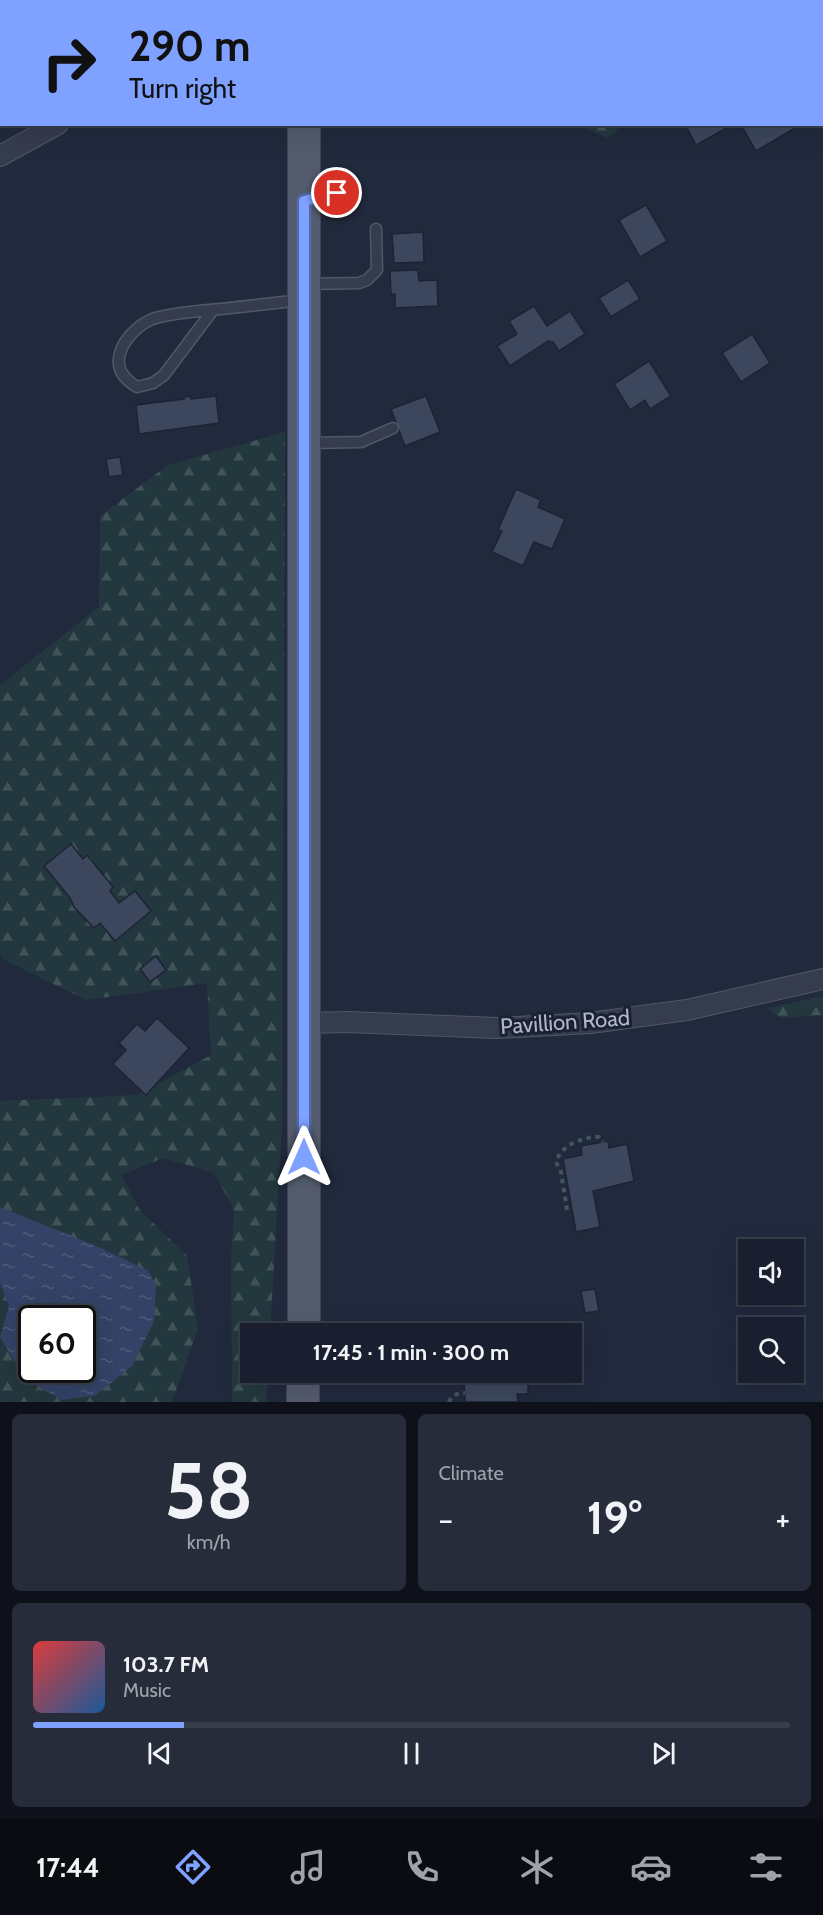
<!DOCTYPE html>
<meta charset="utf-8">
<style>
body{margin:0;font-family:Cabin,sans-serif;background:#262c3a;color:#f1f3f6;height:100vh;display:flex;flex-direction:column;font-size:22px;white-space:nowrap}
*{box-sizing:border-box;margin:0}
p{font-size:20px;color:#9fa2aa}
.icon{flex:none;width:33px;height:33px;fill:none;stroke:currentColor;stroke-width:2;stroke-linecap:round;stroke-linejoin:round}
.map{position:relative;height:1402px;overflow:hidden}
.side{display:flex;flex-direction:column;gap:12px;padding:12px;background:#0e1119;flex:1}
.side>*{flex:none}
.banner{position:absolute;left:0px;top:0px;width:824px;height:126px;box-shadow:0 6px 24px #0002,0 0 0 2px #373d4a;background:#7fa1ff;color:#111;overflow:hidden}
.tools{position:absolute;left:738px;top:1239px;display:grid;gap:12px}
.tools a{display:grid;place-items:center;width:66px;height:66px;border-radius:0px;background:#191f2e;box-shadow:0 6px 24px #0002,0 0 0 2px #373d4a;font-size:30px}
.speed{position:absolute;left:18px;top:1305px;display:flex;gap:12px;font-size:30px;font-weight:700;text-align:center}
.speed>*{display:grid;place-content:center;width:78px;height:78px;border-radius:50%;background:#191f2e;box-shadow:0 6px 24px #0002,0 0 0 2px #373d4a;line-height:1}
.speed .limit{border:3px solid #111;border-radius:9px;background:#fff;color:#111}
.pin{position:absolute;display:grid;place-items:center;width:51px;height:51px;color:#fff;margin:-26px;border:3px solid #fff;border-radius:50%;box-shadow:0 2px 6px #0007}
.me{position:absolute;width:66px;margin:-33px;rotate:0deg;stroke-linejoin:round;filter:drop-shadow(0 0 4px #0008)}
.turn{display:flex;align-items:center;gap:21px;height:126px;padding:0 30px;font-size:27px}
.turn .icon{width:78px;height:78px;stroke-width:2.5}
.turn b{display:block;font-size:42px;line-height:51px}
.big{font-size:45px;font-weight:800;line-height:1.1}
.side .card{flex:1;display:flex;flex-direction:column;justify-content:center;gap:9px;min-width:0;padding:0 21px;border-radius:9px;background:#262c3a}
.side .dial{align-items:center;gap:0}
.dial b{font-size:78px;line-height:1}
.song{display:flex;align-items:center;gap:18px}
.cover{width:72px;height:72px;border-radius:9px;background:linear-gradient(135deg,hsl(0 70% 55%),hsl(210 70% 35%))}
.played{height:6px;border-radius:3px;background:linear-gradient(90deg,#7fa1ff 20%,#373d4a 20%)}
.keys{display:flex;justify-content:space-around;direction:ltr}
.heat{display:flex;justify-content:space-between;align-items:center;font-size:33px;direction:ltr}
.side .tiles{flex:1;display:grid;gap:12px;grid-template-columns:1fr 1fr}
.card:last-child{grid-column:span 2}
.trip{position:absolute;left:240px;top:1323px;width:342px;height:60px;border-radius:0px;background:#191f2e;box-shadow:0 6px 24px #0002,0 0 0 2px #373d4a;font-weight:800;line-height:60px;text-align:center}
.menu{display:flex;height:96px;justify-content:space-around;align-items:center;background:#0a0c12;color:#9fa2aa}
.menu .icon{width:42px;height:42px}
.menu .selected{color:#7fa1ff}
.menu b{font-size:27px;color:#f1f3f6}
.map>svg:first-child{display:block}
</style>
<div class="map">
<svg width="823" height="1402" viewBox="0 0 823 1402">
<defs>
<pattern id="forest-firs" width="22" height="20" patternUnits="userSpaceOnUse" patternTransform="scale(1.5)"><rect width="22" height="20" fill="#23383e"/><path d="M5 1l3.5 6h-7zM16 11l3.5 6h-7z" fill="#405359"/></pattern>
<pattern id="water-ripples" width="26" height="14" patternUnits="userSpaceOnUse" patternTransform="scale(1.5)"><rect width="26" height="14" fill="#334266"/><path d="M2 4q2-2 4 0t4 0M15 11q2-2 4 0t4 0" fill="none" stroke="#4e5b7b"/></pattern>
</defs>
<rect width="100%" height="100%" fill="#21293d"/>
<g fill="url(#forest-firs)" fill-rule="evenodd">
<polygon points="578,125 623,125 608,138"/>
<path d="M285,432L282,1124L270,1333L250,1334V1372L268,1373L266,1402H232L231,1261L234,1210L214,1173L163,1158L122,1175L139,1209L187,1256L198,1329L172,1402H0V1101L137,1095L211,1055L207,983L86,1000L5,960L0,955V685L99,607L100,516L168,465ZM32,1318H82V1370H32Z"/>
<polygon points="823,996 823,1015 780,1018 767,1008"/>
</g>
<path fill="url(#water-ripples)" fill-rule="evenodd" d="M0,1207L101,1248L148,1271L156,1285L154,1321L132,1366L96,1395L61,1400L37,1385L15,1362L0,1337L9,1306L0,1283ZM32,1318H82V1370H32Z"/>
<g fill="#3c475d" stroke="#1c2334" stroke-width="1.5">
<polygon points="685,124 722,124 725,129 696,145"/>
<polygon points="747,124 802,124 756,151 742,127"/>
<polygon points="646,205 667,241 640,257 619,220"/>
<polygon points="423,232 424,262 394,263 392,234"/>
<polygon points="418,270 419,281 437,280 438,306 395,308 395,294 391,295 390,271"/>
<polygon points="628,280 640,299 611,317 599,298"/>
<polygon points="534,306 547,326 570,311 585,334 559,351 553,342 548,341 510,366 497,346 517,334 509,321"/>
<polygon points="752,334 770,363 741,382 722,353"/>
<polygon points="649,361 671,396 650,409 645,400 630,410 614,384"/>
<polygon points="191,396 191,399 216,396 219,423 139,434 136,405 184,399 184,397"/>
<polygon points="426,396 440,432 405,446 391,409"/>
<polygon points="120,457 123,475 109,477 106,459"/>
<polygon points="516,489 541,500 538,507 565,519 552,549 534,542 523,566 492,552 502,531 498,530"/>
<polygon points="71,844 83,859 87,855 113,887 110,891 119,903 135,891 151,911 115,941 100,923 94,928 74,907 70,898 44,866"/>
<polygon points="156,956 166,970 150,982 140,969"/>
<polygon points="157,1018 189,1048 146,1095 113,1064 126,1050 119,1043 137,1024 145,1031"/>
<polygon points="608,1141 609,1148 627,1144 634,1181 593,1191 600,1227 576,1232 563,1159 582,1155 581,1146"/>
<polygon points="595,1289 599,1311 585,1313 581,1291"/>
<polygon points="528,1374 528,1394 517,1394 518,1402 465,1402 464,1375"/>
</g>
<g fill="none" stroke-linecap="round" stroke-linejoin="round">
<g stroke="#505768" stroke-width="13">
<g id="lane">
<polyline points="194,0 195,2"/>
<polyline points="307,200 353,190"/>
<polyline points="306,284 359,283 367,280 377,270 376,229"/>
<path d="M213,310L164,375L153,383L137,387C127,381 117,372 119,358C121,342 136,327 150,320C164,314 184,313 199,311C233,308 267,304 300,300"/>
<polyline points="307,443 361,442 393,428"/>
</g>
</g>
<g stroke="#505768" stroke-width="22">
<g id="street">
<polyline points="0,156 58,124"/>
<polyline points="304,1023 348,1022 497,1028 590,1023 687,1010 823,979"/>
</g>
</g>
<g stroke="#3e4556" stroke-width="34">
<g id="primary">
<polyline points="304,2 304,0"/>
<polyline points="304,1334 304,124"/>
<polyline points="303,1402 303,1372"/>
</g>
</g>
<g stroke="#41555b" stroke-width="4" stroke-dasharray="4.5 4.5" stroke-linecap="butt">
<path d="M567,1210L561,1172L556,1162C561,1145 582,1137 599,1137L603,1142"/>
<path d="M449,1402C452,1394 457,1394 465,1393"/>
</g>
<use href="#lane" stroke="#353c4d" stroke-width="10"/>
<use href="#street" stroke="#353c4d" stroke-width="20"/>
<use href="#primary" stroke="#535b6d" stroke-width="32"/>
</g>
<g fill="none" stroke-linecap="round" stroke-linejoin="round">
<g stroke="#5369a6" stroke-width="15">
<polyline id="route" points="304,1157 304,201 337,193"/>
</g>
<use href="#route" stroke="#7fa1ff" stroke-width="10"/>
</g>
<g text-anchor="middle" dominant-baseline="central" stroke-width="6" stroke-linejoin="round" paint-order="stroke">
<g font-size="22" fill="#b0b7c9" stroke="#1a2132">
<text transform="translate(565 1022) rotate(-4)">Pavillion Road</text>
</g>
</g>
</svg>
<div class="tools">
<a><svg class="icon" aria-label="sound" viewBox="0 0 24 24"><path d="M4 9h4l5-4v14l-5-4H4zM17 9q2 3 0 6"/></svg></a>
<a><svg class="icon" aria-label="search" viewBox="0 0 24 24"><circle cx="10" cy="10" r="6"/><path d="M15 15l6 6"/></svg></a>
</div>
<div class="speed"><div class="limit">60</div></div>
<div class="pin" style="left:337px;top:193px;background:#d93025"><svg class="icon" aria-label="arrive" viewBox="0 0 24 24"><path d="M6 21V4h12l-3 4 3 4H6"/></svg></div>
<svg class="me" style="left:304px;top:1157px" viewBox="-20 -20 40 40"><path d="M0-17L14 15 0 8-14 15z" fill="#7fa1ff" stroke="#fff" stroke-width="4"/></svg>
<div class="trip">17:45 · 1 min · 300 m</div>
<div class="banner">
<div class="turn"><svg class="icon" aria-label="right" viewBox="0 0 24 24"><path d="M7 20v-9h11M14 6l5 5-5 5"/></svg><div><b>290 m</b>Turn right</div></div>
</div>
</div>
<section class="side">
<div class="tiles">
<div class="card dial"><b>58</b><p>km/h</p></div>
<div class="card"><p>Climate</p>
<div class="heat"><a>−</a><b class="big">19°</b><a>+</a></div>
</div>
<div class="card">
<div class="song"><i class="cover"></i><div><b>103.7 FM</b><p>Music</p></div></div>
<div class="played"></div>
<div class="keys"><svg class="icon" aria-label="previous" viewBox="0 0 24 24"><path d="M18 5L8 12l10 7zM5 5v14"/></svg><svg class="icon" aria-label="pause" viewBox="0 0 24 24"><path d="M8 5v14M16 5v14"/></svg><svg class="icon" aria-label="next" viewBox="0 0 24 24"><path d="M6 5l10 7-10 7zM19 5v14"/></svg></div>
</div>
</div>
</section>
<nav class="menu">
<b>17:44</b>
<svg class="icon selected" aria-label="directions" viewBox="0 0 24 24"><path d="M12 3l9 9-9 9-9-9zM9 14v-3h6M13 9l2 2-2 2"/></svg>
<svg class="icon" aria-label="music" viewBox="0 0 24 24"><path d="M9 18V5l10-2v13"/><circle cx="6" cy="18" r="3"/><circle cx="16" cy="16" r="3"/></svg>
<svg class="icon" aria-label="phone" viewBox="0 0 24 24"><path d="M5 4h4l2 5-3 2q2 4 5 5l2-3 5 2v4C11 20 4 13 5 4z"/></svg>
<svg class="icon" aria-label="climate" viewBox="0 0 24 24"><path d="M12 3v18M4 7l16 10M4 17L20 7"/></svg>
<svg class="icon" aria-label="car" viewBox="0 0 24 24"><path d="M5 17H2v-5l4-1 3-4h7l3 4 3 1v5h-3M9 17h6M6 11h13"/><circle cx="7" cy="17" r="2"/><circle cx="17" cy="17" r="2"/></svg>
<svg class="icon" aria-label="filters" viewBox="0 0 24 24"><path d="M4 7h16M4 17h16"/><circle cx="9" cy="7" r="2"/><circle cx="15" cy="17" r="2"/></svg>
</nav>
